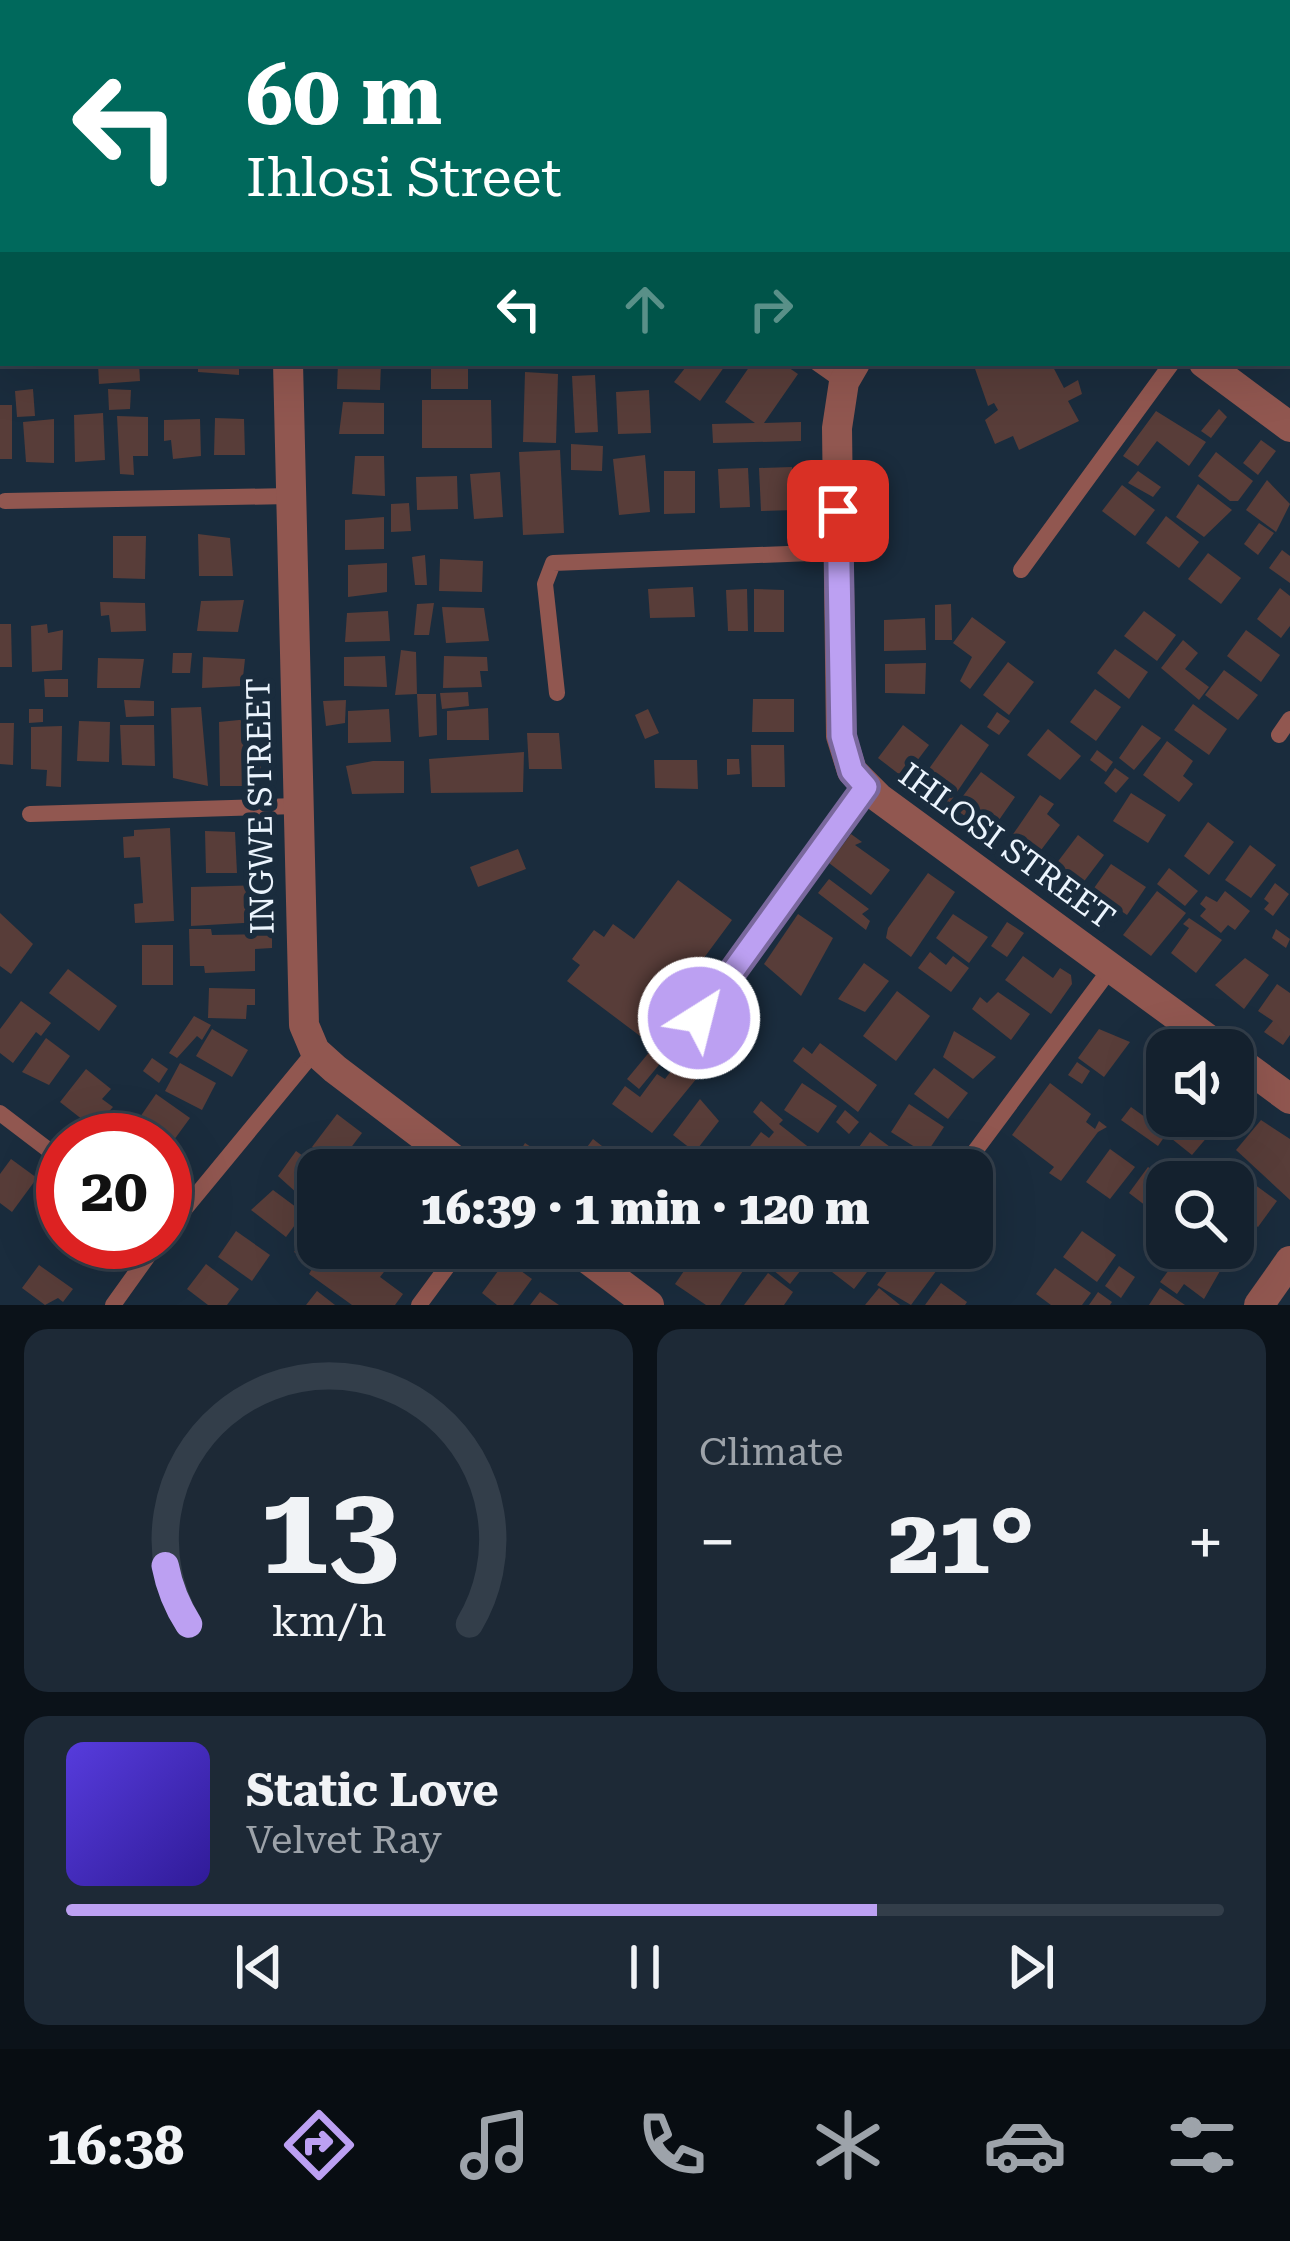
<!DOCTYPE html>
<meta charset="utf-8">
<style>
body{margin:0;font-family:"Roboto Serif",serif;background:#1d2936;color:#f1f3f6;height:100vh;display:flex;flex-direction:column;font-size:45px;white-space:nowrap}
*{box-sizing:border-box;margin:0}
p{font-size:39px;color:#9da3aa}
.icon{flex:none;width:66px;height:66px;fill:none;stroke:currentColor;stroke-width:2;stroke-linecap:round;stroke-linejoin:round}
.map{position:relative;height:1305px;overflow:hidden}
.side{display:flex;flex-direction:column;gap:24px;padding:24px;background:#0b1219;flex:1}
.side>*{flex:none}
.hud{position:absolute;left:0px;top:0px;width:1290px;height:366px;box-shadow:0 12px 48px #0002,0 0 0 3px #333e4a;background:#00695c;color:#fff;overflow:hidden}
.fabs{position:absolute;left:1146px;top:1029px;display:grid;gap:24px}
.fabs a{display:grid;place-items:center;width:108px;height:108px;border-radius:24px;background:#14212e;box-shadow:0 12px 48px #0002,0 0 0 3px #333e4a;font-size:60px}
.speed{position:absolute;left:36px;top:1113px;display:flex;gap:24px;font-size:60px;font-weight:700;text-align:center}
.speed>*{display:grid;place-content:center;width:156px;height:156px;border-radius:50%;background:#14212e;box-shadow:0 12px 48px #0002,0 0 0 3px #333e4a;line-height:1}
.speed .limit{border:18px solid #d22;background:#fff;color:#111}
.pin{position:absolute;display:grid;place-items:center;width:102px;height:102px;color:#fff;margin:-51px;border-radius:24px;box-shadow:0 6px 18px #0006}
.me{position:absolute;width:132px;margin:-66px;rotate:36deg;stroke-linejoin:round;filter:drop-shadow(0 0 9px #0008)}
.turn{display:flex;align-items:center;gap:42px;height:252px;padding:0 48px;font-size:54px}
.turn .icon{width:156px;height:156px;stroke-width:2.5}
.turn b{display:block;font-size:84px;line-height:102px}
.lanes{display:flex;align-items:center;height:114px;padding:0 48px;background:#0003;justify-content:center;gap:60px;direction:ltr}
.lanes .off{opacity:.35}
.big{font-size:90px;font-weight:800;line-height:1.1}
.side .widget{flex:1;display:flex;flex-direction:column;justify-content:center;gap:18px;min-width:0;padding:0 42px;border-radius:24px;background:#1d2936}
.side .dial{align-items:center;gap:0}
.dial svg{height:312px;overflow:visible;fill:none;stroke:#333e4a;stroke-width:7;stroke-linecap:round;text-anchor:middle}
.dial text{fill:#f1f3f6;stroke:none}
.song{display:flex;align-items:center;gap:36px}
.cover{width:144px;height:144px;border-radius:18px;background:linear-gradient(135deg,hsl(250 70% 55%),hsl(250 70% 35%))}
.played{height:12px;border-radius:6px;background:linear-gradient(90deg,#bca0f2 70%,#333e4a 70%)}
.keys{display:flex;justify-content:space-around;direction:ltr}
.heat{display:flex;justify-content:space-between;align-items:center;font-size:66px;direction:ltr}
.side .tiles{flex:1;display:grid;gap:24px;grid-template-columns:1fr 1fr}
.widget:last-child{grid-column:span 2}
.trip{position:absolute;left:297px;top:1149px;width:696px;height:120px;border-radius:24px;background:#14212e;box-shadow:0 12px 48px #0002,0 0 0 3px #333e4a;font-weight:800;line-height:120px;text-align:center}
.tab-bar{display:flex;height:192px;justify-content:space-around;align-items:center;background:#080d12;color:#9da3aa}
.tab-bar .icon{width:84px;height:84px}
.tab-bar .on{color:#bca0f2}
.tab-bar b{font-size:54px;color:#f1f3f6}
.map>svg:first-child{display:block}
</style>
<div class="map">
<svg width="1290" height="1305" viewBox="0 0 1290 1305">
<rect width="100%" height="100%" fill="#1a2c3d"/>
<g fill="#583d39">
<polygon points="98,363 139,363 140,381 99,384"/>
<polygon points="198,363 239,363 239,375 198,372"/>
<polygon points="338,363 381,363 380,390 337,389"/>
<rect x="431" y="363" width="37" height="26"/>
<polygon points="689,363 727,363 700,401 674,382"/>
<polygon points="752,363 782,363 798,374 764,423 801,422 801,441 713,443 712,424 755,423 725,402"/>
<polygon points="973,363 1051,363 1064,388 1078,380 1082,394 1068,401 1079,421 1019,450 1013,436 995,444 985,420 998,410 994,403 988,406"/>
<polygon points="525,372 558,374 556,443 523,442"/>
<polygon points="595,375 598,432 575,433 572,376"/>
<polygon points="33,389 35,416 17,417 15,391"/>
<polygon points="108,389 131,390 130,409 109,410"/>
<polygon points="649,390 651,433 618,434 616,392"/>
<polygon points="422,400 491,400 492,448 422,448"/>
<polygon points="343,402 384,403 384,434 339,434"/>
<rect x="0" y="405" width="12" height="54"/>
<polygon points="1219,409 1227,417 1211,438 1201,431"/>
<polygon points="1156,411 1206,442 1189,466 1157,441 1138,466 1123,456"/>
<polygon points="103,413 105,460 75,462 74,415"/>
<polygon points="117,416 148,417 148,456 133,456 134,475 120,474"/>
<polygon points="215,418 244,419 245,455 214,455"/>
<polygon points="54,419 54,463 26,462 23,422"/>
<polygon points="200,419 201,456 173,459 171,440 164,441 164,420"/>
<polygon points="1261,440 1276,451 1258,475 1243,463"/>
<polygon points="571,444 603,446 602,471 571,470"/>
<polygon points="560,450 564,533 523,535 519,452"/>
<polygon points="1216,452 1253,481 1238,501 1230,501 1198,476"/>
<polygon points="645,455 650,512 619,515 613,459"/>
<polygon points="355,456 384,456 385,496 352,494"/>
<polygon points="792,467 794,510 761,511 759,468"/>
<polygon points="748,468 750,507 720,508 718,469"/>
<polygon points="664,471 695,471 695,513 664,514"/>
<polygon points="1138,471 1161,487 1153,497 1128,483"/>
<polygon points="500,472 503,517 474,519 470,474"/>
<polygon points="457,476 458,509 417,510 416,477"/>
<polygon points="1267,480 1290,504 1276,532 1246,510"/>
<polygon points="1198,484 1232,510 1204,537 1176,517"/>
<polygon points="1122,485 1155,510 1135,536 1102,511"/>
<polygon points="409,503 411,531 391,532 391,504"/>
<polygon points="1166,516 1199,542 1179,568 1146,543"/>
<polygon points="384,517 384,549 345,550 345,520"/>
<polygon points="1259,523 1274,533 1258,555 1244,544"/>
<polygon points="198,534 230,538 233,576 199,576"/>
<polygon points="113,536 146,536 145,579 113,578"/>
<polygon points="1282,550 1290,556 1290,583 1269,568"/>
<polygon points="1208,553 1241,578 1221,604 1188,579"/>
<polygon points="425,555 427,585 415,585 412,557"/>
<polygon points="440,559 483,561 482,592 439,591"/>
<polygon points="387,563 387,592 348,597 348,565"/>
<polygon points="693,587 695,617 650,618 648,589"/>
<polygon points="1280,588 1290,596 1290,626 1281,638 1257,619"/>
<polygon points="747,589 748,631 728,631 726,590"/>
<polygon points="754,589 784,590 784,632 754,632"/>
<polygon points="244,600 238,632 197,631 201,601"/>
<polygon points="100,602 145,603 146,631 111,632 109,615 101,616"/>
<polygon points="434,603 429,635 414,635 417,604"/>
<polygon points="951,604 952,640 935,640 935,605"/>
<polygon points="442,607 484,608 489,641 446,643"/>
<polygon points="388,611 390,641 345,642 347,613"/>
<polygon points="1144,611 1176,635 1157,661 1124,636"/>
<polygon points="972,617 1006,642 970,689 960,681 972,657 953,643"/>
<polygon points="925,618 926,650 884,651 884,620"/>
<polygon points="0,624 11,624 12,667 0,667"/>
<polygon points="47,624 48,633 63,630 62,670 32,672 31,626"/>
<polygon points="1246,630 1280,655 1261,682 1227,656"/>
<polygon points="1183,640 1198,653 1185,669 1209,687 1199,700 1161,668"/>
<polygon points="1115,649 1148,672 1129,699 1097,673"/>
<polygon points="401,650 416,652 417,694 436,694 437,735 419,737 417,694 395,695"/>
<polygon points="173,653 192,653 190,673 172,673"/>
<polygon points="385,656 387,687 344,686 344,657"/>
<polygon points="444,656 487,657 488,671 480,671 482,687 443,688"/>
<polygon points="203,657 245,659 242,686 202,688"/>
<polygon points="98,658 144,659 140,688 97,688"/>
<polygon points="1008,662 1034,682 1009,715 983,695"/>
<polygon points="926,663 925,694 885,693 885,664"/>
<polygon points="1224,670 1258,695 1238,720 1205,695"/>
<polygon points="44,679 68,679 68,697 45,697"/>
<polygon points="1095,689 1121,707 1096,741 1070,722"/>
<polygon points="468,692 469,706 442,709 440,693"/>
<polygon points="753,699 794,699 794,732 752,732"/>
<polygon points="124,700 154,701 154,716 126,717"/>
<polygon points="346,700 345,723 326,726 323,701"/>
<polygon points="1193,704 1227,729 1209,755 1174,730"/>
<polygon points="201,707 208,786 173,778 171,708"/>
<polygon points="488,708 489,740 447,740 447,711"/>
<polygon points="29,709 43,709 43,722 29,723"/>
<polygon points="389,709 391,742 348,743 348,711"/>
<polygon points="648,709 659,733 645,739 635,715"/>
<polygon points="997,712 1010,721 999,735 987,727"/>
<polygon points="249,719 249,741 259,738 261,775 256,774 255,786 220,786 219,722"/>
<polygon points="79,721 110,722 109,762 77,761"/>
<polygon points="0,723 14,723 13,765 0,764"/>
<polygon points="961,724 989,745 944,811 918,784"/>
<polygon points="120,725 154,725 155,766 122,765"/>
<polygon points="903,725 929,745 904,778 878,758"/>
<polygon points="1142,725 1161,738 1134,770 1119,758"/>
<polygon points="62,726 61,787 46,786 47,770 31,769 31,727"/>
<polygon points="1048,729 1081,756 1060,780 1027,755"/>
<polygon points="527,733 559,733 562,769 529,769"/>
<polygon points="1167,741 1193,761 1183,776 1193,784 1179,802 1143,775"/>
<polygon points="751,745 784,745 785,787 752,787"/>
<polygon points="1097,750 1113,762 1106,772 1090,760"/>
<polygon points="524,752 523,792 431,793 429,759"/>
<polygon points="727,759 739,759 740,774 727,775"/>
<polygon points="654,760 697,760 698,789 655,788"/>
<polygon points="373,761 404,761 404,793 352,794 346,766"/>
<polygon points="1115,768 1129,778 1116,793 1104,783"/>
<polygon points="981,772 1015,797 985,840 972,831 977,825 954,808"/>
<polygon points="1131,793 1166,815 1148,843 1113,821"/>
<polygon points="1040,795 1054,804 1047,814 1060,825 1032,862 1007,843"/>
<polygon points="1208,822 1234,842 1209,875 1184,856"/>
<polygon points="170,828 174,921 135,923 134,904 143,903 140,857 124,858 123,837 134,836 134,830"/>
<polygon points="205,831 235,832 237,873 206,873"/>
<polygon points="851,834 862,842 855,845 890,870 871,895 829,863"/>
<polygon points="1078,835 1104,855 1079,888 1053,868"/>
<polygon points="1250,845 1276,865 1251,898 1225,880"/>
<polygon points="518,849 526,869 478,887 470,867"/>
<polygon points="1111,864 1146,887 1127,915 1092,891"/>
<polygon points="1169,868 1198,891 1185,906 1157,884"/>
<polygon points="928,873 955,892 911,957 886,938 888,928"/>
<polygon points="829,879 869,909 862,914 870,921 866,930 818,893"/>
<polygon points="678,880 732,920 644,1039 567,981 580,965 572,959 594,930 604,937 613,924 634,939"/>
<polygon points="1275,883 1289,894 1273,916 1264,909 1269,903 1264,899"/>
<polygon points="261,885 260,922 191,926 191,887"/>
<polygon points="1157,891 1186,913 1151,956 1123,935"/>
<polygon points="1225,891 1250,911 1235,930 1228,925 1221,933 1200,916 1206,909 1200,904 1206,896 1217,902"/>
<polygon points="0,913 33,944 11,974 0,966"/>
<polygon points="798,914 833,938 801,996 764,964"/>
<polygon points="953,914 988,937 969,963 936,938"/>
<polygon points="1189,918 1222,940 1196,973 1171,953 1189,928 1183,924"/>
<polygon points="1007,922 1024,933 1007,957 991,946"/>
<polygon points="189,929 211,929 212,935 272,934 272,948 255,949 255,971 205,973 204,966 190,966"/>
<polygon points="1276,929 1290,939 1286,948 1272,938"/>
<rect x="142" y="945" width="31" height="40"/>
<polygon points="930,952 946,965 953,956 969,968 951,992 918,968"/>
<polygon points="1023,956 1053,978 1060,968 1071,975 1072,984 1051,1014 1005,980"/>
<polygon points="1245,958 1269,975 1244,1009 1215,985"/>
<polygon points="864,963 889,981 865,1012 838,999"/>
<polygon points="68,969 117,1006 99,1031 49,993"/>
<polygon points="1277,984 1290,993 1290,1035 1283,1045 1264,1032 1273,1021 1258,1011"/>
<polygon points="209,988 255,989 255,1005 247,1005 246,1019 208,1018"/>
<polygon points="897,991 930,1016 896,1061 863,1036"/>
<polygon points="998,992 1030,1014 1011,1040 972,1009 980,997 987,1003"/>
<polygon points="21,1001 51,1023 41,1036 36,1032 13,1063 0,1053 0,1029"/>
<polygon points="194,1016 211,1025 202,1040 197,1036 177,1058 169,1053"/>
<polygon points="212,1029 248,1050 232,1077 196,1056"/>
<polygon points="1099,1029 1130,1042 1104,1077 1078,1058"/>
<polygon points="954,1031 996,1057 973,1079 943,1057"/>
<polygon points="46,1038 70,1056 49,1085 22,1072"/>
<polygon points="820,1043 877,1085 858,1112 793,1061 803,1047 812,1054"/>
<polygon points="656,1044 668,1054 639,1089 627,1079"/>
<polygon points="152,1058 168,1069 159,1083 143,1071"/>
<polygon points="1077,1062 1090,1071 1082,1084 1068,1075"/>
<polygon points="180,1063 216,1083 202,1110 165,1091"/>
<polygon points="677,1063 697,1078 652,1133 612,1104 625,1086 640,1097 657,1074 665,1079"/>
<polygon points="934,1068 968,1093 948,1119 914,1094"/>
<polygon points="86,1069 111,1089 102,1099 113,1107 83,1140 74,1133 83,1120 60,1102"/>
<polygon points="802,1083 837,1106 818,1133 784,1110"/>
<polygon points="1050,1083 1091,1114 1086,1122 1095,1129 1099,1121 1107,1127 1098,1132 1061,1181 1049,1173 1054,1167 1012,1135"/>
<polygon points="156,1094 190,1118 171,1144 138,1120"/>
<polygon points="700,1099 719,1121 695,1152 673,1135"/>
<polygon points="761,1101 783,1120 779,1124 811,1149 795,1170 765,1170 744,1154 761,1132 769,1138 774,1132 753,1112"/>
<polygon points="909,1104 944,1127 926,1154 891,1132"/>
<polygon points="1131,1107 1167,1133 1158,1146 1121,1120"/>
<polygon points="845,1110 859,1122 849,1134 836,1122"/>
<polygon points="337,1114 362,1133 337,1166 312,1147"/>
<polygon points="1188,1116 1225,1116 1192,1155 1172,1139"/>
<polygon points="1261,1120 1290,1139 1290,1200 1236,1150"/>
<polygon points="870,1132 913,1164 924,1170 862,1166 851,1158"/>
<polygon points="593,1139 620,1160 612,1170 570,1170"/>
<polygon points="525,1143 552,1161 546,1170 523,1170 513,1163"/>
<polygon points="1110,1149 1135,1167 1110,1199 1086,1182"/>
<polygon points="296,1151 323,1170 318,1170 318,1212 278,1176"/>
<polygon points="741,1155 761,1170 730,1170"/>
<polygon points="11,1159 37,1178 12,1212 0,1203 0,1174"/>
<polygon points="1148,1167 1167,1181 1163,1219 1129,1193"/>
<polygon points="1243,1176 1277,1201 1258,1227 1233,1209 1233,1189"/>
<polygon points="273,1190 304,1213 286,1237 251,1210"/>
<polygon points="312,1221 318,1225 313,1241 303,1233"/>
<polygon points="1233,1229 1248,1240 1231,1265 1208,1248 1233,1248"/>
<polygon points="236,1231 270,1255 252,1281 218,1257"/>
<polygon points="1082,1231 1116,1255 1097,1282 1063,1257"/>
<polygon points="63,1234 63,1242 97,1242 81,1264 55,1244"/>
<polygon points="303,1239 314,1247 305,1259 294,1252"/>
<polygon points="324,1248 352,1248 362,1256 365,1251 387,1268 380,1277 403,1294 395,1305 352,1305 309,1274"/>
<polygon points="374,1248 403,1248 393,1262"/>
<polygon points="652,1248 680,1248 670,1262"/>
<polygon points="700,1248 734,1248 751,1259 720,1305 706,1305 675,1284"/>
<polygon points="801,1248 858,1248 866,1255 858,1266 867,1272 854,1289"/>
<polygon points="904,1248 930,1248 945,1259 911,1305 877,1285"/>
<polygon points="1185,1248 1220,1271 1204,1299 1184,1284 1177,1294 1160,1282"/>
<polygon points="776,1254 801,1270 790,1284 767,1265"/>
<polygon points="506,1260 532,1279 513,1305 497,1305 482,1293"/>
<polygon points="206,1264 239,1289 227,1305 208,1305 187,1289"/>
<polygon points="39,1265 73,1289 63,1302 58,1298 45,1305 22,1288"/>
<polygon points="1119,1266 1135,1277 1121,1298 1105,1286"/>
<polygon points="1055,1268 1091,1293 1082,1305 1051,1305 1036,1294"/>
<polygon points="768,1273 793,1292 784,1305 744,1305"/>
<polygon points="941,1283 967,1302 965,1305 925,1305"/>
<polygon points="879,1288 900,1305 865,1305"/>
<polygon points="1160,1288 1185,1305 1149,1305"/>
<polygon points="317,1291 335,1305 306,1305"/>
<polygon points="540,1292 559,1305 530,1305"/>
<polygon points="1098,1292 1112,1302 1110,1305 1089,1305"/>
</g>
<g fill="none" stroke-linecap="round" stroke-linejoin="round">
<g stroke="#915750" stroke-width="16">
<polyline points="817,363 844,382"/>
<polyline points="5,501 290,496"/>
<polyline points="1021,570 1172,363"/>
<polyline points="557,693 545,584 553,563 838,552"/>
<polyline points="1279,735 1290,719"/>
<polyline points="30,814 297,806"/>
<polyline points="699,1018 866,787"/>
<polyline points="0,1113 63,1161"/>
<polyline points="961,1170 1111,968"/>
<polyline points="165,1233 315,1051"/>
<polyline points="113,1305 158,1242"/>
<polyline points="419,1305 461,1248"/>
</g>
<g stroke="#915750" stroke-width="30">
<polyline points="281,0 281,3"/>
<polyline points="718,0 722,3"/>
<polyline points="288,363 304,1025 315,1051 335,1069 468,1170"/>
<polyline points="855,363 844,382 837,428 841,736 852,771 879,798 1223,1050"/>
<polyline points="1204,363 1290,427"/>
<polyline points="1233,1057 1290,1099"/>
<polyline points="573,1248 649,1305"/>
<polyline points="1259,1305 1290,1261"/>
</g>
</g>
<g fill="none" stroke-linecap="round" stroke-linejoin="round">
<g stroke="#7a689d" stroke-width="30">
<polyline id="route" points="699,1018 866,787 852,771 842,736 838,511"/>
</g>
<use href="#route" stroke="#bca0f2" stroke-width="21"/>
</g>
<g text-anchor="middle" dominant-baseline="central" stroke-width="12" stroke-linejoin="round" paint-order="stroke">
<g font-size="33" fill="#ebf4fd" stroke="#1a2c3d">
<text transform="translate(260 806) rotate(-91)">INGWE STREET</text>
<text transform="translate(1007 846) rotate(36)">IHLOSI STREET</text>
</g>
</g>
</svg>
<div class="fabs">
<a><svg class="icon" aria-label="sound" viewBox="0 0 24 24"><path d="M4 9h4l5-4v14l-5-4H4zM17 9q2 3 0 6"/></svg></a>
<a><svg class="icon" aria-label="search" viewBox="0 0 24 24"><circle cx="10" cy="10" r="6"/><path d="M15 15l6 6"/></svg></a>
</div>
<div class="speed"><div class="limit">20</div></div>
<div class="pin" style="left:838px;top:511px;background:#d93025"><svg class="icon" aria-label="arrive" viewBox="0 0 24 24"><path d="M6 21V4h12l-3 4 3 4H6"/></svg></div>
<svg class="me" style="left:699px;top:1018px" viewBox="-20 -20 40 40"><circle r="17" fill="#bca0f2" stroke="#fff" stroke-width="3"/><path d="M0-11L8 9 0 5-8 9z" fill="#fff"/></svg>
<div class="trip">16:39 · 1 min · 120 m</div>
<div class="hud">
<div class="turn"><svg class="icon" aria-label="left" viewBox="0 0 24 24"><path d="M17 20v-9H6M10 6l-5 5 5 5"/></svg><div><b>60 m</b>Ihlosi Street</div></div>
<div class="lanes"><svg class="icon" aria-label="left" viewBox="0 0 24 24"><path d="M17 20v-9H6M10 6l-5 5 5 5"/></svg><svg class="icon off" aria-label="ahead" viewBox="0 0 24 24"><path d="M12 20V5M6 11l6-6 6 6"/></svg><svg class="icon off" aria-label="right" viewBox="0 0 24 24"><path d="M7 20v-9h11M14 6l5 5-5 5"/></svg></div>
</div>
</div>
<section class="side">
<div class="tiles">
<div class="widget dial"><svg viewBox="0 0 100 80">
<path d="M14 69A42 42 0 1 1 86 69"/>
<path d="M14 69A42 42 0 0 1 8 54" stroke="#bca0f2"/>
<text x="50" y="56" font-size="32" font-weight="700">13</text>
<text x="50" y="72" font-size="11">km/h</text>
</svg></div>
<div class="widget"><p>Climate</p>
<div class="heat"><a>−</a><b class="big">21°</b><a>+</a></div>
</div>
<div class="widget">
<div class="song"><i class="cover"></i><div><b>Static Love</b><p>Velvet Ray</p></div></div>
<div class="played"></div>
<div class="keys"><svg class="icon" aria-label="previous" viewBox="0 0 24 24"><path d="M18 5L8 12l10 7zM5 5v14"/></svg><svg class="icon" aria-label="pause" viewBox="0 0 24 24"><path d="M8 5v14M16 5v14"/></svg><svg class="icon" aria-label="next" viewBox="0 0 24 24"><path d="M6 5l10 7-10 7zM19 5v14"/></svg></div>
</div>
</div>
</section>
<nav class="tab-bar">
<b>16:38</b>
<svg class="icon on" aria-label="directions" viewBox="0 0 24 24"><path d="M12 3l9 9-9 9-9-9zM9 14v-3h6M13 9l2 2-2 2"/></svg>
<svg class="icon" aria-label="music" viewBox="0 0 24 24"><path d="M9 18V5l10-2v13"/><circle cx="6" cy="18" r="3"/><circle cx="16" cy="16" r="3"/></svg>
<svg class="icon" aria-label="phone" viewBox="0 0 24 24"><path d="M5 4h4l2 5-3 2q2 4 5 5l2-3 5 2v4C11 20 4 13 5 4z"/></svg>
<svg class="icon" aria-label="climate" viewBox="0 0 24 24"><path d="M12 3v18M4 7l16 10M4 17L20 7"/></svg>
<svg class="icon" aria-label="car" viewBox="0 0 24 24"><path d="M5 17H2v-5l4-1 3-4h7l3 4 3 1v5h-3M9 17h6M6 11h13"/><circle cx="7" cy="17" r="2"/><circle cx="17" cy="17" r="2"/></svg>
<svg class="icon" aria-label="filters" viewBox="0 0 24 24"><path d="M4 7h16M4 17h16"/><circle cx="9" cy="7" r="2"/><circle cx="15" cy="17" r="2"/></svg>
</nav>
